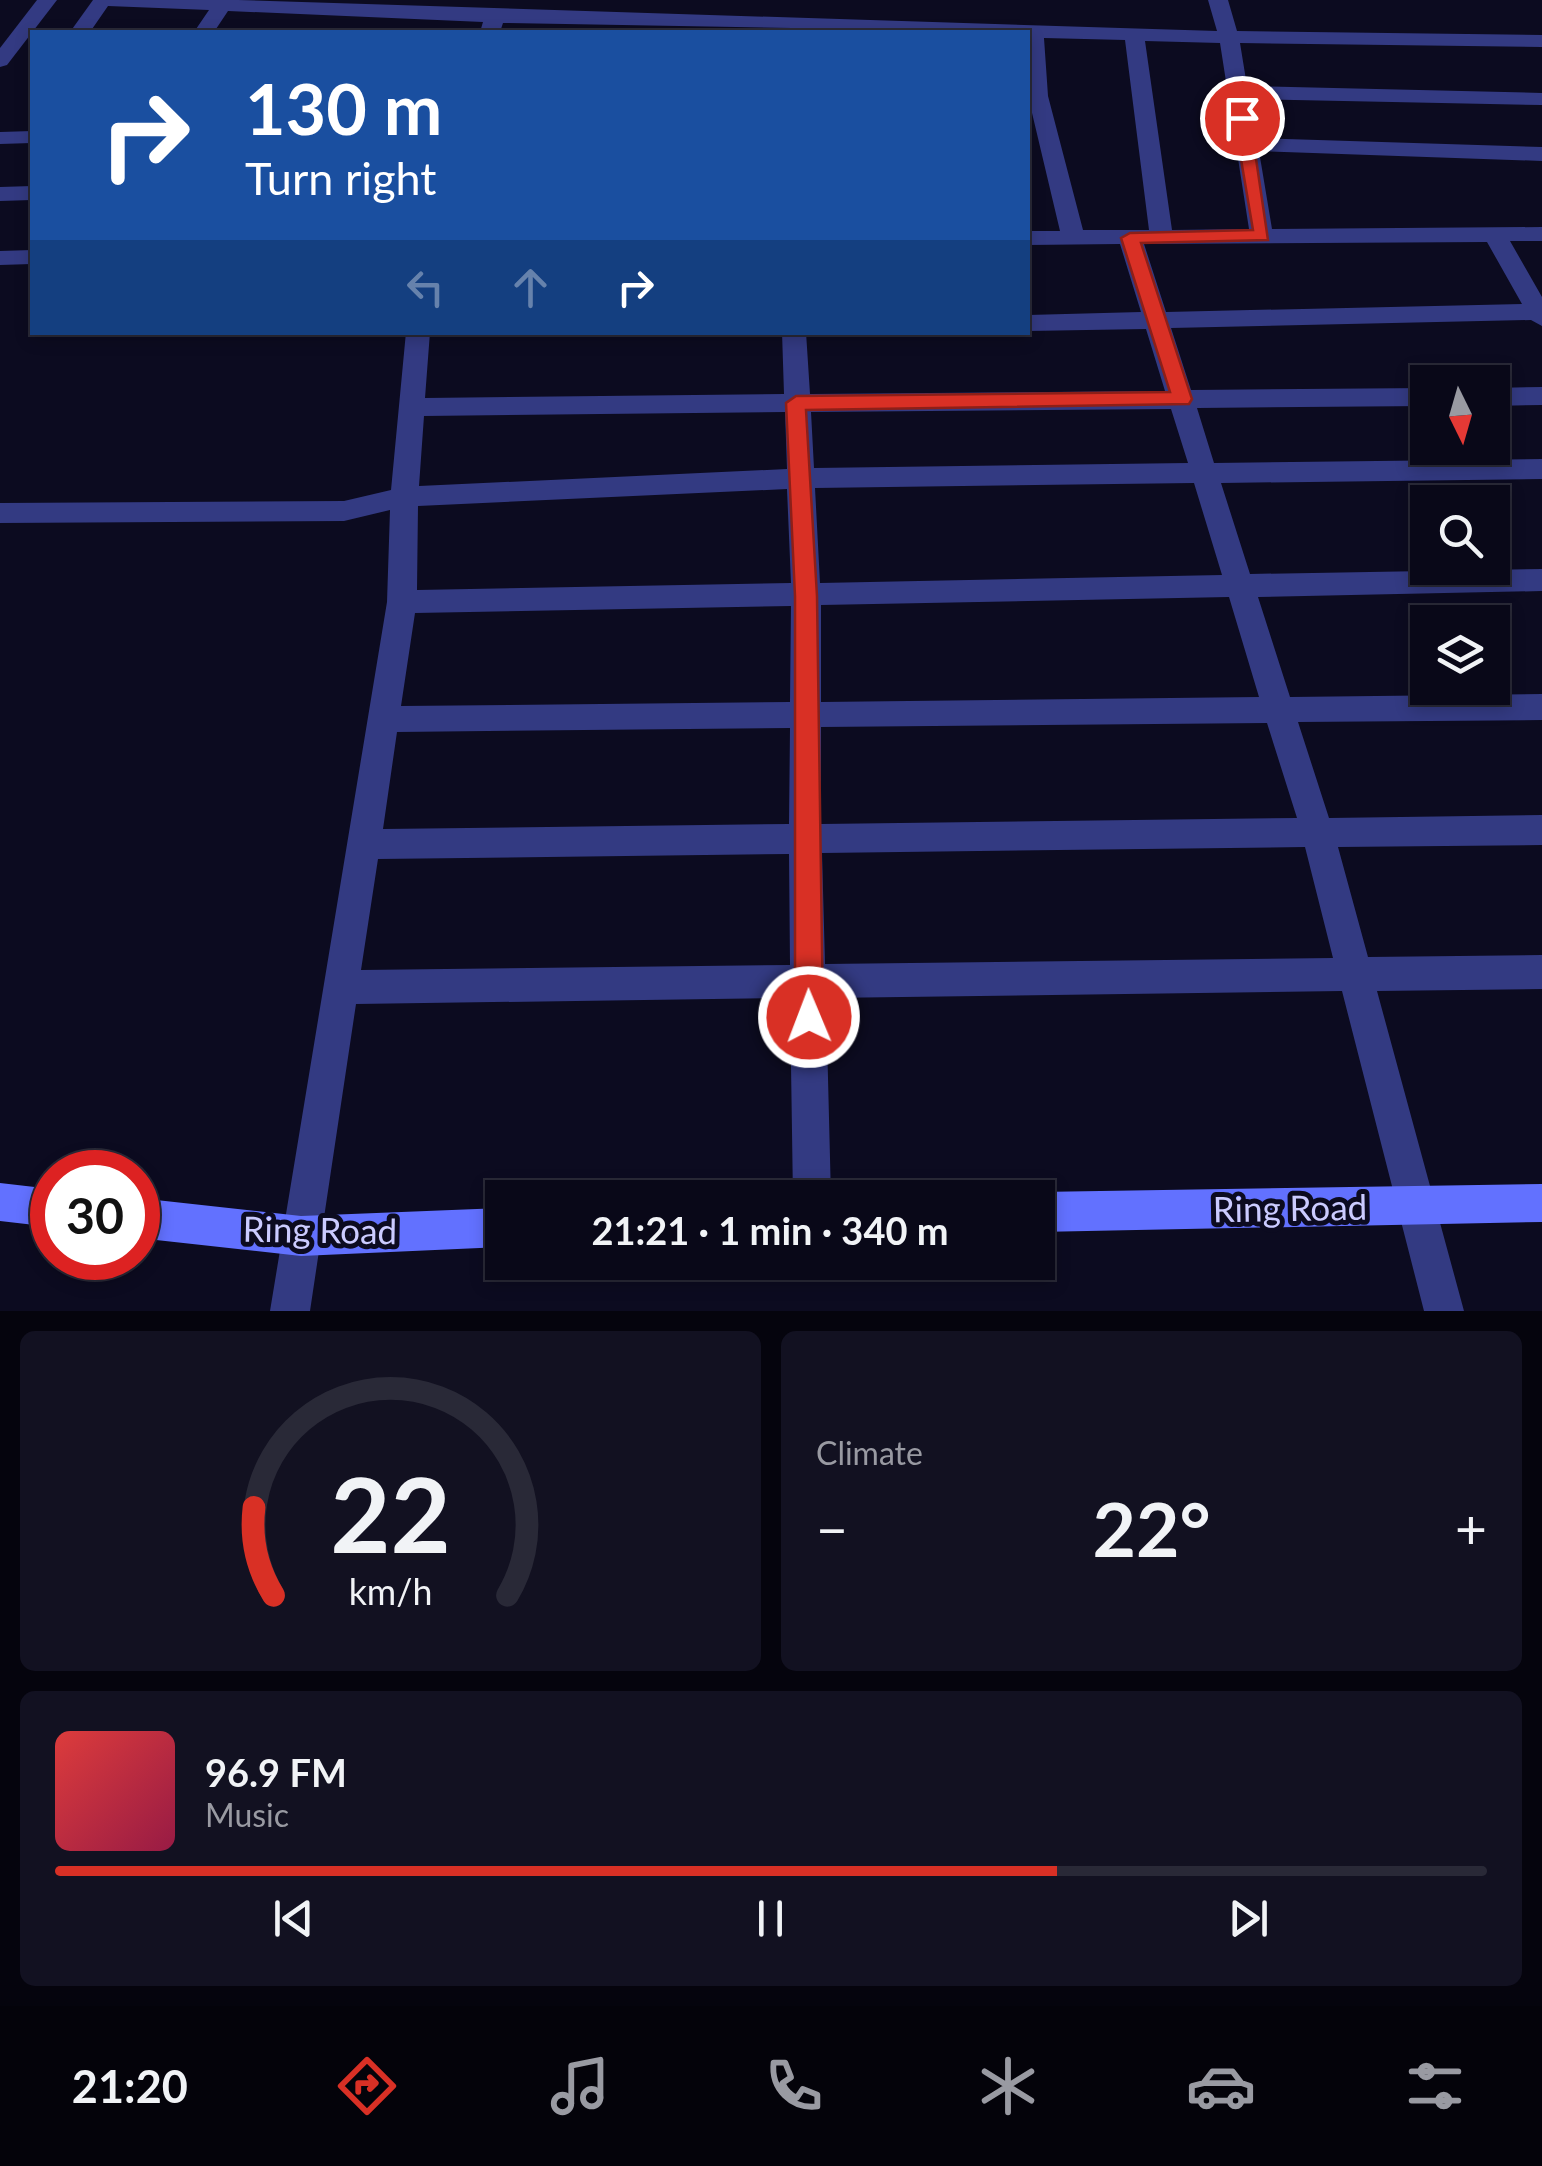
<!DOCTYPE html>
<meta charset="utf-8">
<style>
body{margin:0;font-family:Lato,sans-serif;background:#121121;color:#f1f3f6;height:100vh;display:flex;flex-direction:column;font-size:38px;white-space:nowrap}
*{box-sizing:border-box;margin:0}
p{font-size:32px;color:#999aa2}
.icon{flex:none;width:55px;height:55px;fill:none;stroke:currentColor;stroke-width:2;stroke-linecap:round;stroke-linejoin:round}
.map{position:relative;height:1311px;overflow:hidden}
.panel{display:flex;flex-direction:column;gap:20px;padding:20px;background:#05040d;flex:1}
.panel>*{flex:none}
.guide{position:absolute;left:30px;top:30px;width:1000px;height:305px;border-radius:0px;box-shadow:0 5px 15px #0003,0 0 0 2px #292937;background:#1a4fa0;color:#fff;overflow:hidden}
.needle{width:65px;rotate:175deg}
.tools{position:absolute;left:1410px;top:365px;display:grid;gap:20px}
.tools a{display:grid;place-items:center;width:100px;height:100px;border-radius:0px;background:#090818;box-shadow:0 5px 15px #0003,0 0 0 2px #292937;font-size:50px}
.speed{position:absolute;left:30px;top:1150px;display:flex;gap:20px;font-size:50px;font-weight:700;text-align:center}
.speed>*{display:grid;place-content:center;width:130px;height:130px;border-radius:50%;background:#090818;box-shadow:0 5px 15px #0003,0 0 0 2px #292937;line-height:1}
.speed .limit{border:15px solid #d22;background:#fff;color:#111}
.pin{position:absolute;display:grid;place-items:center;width:85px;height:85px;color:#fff;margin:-42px;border:5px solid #fff;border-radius:50%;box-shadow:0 2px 10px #0007}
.me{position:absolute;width:110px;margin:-55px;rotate:359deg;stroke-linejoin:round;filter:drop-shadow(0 0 8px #0008)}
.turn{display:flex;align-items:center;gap:35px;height:210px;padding:0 50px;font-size:45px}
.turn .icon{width:130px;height:130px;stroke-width:2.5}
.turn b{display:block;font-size:70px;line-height:85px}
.lanes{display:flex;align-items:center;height:95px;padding:0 50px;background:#0003;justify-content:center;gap:50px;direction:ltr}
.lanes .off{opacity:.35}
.big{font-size:75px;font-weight:700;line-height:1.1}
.panel .card{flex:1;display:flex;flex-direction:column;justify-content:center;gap:15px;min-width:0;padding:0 35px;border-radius:15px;background:#121121}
.panel .dial{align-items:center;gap:0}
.dial svg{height:260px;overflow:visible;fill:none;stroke:#292937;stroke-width:7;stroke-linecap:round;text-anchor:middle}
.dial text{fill:#f1f3f6;stroke:none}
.song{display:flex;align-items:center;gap:30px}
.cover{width:120px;height:120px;border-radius:15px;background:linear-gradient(135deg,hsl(0 70% 55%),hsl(340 70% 35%))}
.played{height:10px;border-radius:5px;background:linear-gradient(90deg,#d93025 70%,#292937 70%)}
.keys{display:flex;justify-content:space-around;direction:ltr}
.heat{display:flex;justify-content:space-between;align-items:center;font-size:55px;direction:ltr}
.panel .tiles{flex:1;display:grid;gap:20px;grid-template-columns:1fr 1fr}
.card:last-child{grid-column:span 2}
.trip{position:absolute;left:485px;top:1180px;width:570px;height:100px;border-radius:0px;background:#090818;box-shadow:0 5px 15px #0003,0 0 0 2px #292937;font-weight:700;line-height:100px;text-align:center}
.tab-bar{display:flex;height:160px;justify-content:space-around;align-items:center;background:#04030a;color:#999aa2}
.tab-bar .icon{width:70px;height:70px}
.tab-bar .current{color:#d93025}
.tab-bar b{font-size:45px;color:#f1f3f6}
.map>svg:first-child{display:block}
</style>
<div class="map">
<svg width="1542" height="1311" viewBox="0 0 1542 1311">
<rect width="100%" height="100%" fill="#0c0b20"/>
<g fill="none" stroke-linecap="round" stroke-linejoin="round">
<g fill="#333a82" fill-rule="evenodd">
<polygon points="37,0 57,0 7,65 0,67 0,48"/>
<path d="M93,0H238L1217,31L1208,0H1228L1237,31L1542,35V47L1240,43L1247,86L1542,93V105L1250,99L1256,138L1542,147V161L1259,151L1272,229L1542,227V241H1510L1542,297V326L1531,320L1171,328L1191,390L1428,388V406L1197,408L1214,463L1542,459V479L1221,483L1250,574L1542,569V591L1258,597L1290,697L1542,694V720L1298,722L1329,818L1542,815V845L1338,847L1368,957L1542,955V989L1377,991L1464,1311H1424L1342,991L826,998L831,1198H793L790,998L356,1004L310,1311H270L387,602L390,510L344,521L0,523V503L344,501L391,490L406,332H430L425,398L784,394L782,332H806L810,394L1165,391L1146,329L1028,331V315L1141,312L1120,244L1028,245V231H1060L1028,96V32L503,23L500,32H480L483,22L228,11L214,32H194L209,10L108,6L90,32H70ZM1044,38L1125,40L1149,230H1083L1048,96ZM1145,41L1220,43L1249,229L1172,230ZM1487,242L1522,304L1166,312L1144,244ZM1171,409L1188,463L814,468L811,412ZM785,412L787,469L419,486L424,416ZM1194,483L1222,575L820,583L815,488ZM787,489L791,583L417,590L418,506ZM1229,597L1259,697L821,702V605ZM791,606L790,702L401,706L415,613ZM1267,723L1297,818L821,824V727ZM790,728L789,824L383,829L397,732ZM1305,847L1333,958L825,964L822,853ZM789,854L790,965L361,970L378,859Z"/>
<polygon points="32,131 32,143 0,144 0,132"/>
<polygon points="32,186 32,200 0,201 0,187"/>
<polygon points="32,250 32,264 0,265 0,251"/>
<polygon points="1542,387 1542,405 1492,406 1492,388"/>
</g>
<g fill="#6271ff" fill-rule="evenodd">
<polygon points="0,1183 52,1189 52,1227 0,1221"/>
<polygon points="1542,1184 1542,1222 1038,1232 1038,1198 1026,1198 1038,1192"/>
<polygon points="138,1198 301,1216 502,1208 502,1247 301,1256 138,1238"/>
</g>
</g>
<polygon fill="#d93025" stroke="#8d1f18" stroke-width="2.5" points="1242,113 1250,118 1268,240 1141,243 1192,399 1189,404 806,410 817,596 823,1017 819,1027 809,1030 799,1027 795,1017 795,596 786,403 796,396 1170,392 1121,238 1130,233 1253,230 1234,118"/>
<g text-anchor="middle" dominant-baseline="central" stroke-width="10" stroke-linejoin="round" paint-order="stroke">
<g font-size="35" fill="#cbcbff" stroke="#0c0b20">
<text transform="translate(1290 1207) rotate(-1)">Ring Road</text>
<text transform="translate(320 1229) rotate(1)">Ring Road</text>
</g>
</g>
</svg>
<div class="tools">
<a><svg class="needle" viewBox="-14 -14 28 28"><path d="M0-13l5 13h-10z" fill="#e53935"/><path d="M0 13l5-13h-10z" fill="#999aa2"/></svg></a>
<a><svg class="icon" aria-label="search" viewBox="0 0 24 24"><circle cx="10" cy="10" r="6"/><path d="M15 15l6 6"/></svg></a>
<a><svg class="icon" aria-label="layers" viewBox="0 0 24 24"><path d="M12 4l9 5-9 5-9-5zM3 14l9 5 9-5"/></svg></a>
</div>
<div class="speed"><div class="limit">30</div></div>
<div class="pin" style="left:1242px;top:118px;background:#d93025"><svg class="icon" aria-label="arrive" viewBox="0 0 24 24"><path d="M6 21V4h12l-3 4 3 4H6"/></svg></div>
<svg class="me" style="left:809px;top:1017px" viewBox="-20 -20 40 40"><circle r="17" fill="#d93025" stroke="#fff" stroke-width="3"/><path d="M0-11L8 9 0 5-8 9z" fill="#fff"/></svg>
<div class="trip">21:21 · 1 min · 340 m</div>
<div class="guide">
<div class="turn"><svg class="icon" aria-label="right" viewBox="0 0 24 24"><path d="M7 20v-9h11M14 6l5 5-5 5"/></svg><div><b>130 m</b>Turn right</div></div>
<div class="lanes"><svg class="icon off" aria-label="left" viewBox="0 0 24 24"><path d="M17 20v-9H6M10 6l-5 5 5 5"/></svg><svg class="icon off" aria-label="ahead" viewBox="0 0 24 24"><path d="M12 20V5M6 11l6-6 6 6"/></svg><svg class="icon" aria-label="right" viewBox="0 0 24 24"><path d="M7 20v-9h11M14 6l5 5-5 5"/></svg></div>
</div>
</div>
<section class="panel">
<div class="tiles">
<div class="card dial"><svg viewBox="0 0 100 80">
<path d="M14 69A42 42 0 1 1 86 69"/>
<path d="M14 69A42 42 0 0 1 8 42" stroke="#d93025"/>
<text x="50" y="56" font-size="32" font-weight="700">22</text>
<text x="50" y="72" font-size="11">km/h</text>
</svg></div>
<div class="card"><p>Climate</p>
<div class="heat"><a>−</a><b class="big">22°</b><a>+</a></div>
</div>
<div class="card">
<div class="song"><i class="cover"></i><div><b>96.9 FM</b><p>Music</p></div></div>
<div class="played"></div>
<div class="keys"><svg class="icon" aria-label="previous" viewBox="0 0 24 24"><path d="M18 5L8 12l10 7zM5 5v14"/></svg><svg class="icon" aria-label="pause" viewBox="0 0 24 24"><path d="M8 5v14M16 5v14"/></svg><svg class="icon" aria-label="next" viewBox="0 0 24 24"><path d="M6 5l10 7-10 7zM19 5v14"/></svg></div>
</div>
</div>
</section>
<nav class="tab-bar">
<b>21:20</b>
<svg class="icon current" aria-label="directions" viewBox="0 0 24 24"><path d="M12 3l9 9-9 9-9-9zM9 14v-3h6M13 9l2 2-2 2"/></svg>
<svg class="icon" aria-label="music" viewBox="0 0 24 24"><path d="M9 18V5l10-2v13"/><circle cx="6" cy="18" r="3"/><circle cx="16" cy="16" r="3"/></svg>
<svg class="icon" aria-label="phone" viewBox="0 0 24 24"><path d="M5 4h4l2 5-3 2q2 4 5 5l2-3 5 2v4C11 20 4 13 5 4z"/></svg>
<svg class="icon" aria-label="climate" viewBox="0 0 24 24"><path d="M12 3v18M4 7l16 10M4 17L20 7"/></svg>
<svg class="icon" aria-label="car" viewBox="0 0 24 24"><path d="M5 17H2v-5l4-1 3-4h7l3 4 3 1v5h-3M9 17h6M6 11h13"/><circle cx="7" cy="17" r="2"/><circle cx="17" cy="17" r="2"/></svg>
<svg class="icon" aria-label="filters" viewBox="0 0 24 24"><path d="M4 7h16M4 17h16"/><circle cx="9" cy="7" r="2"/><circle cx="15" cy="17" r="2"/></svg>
</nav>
